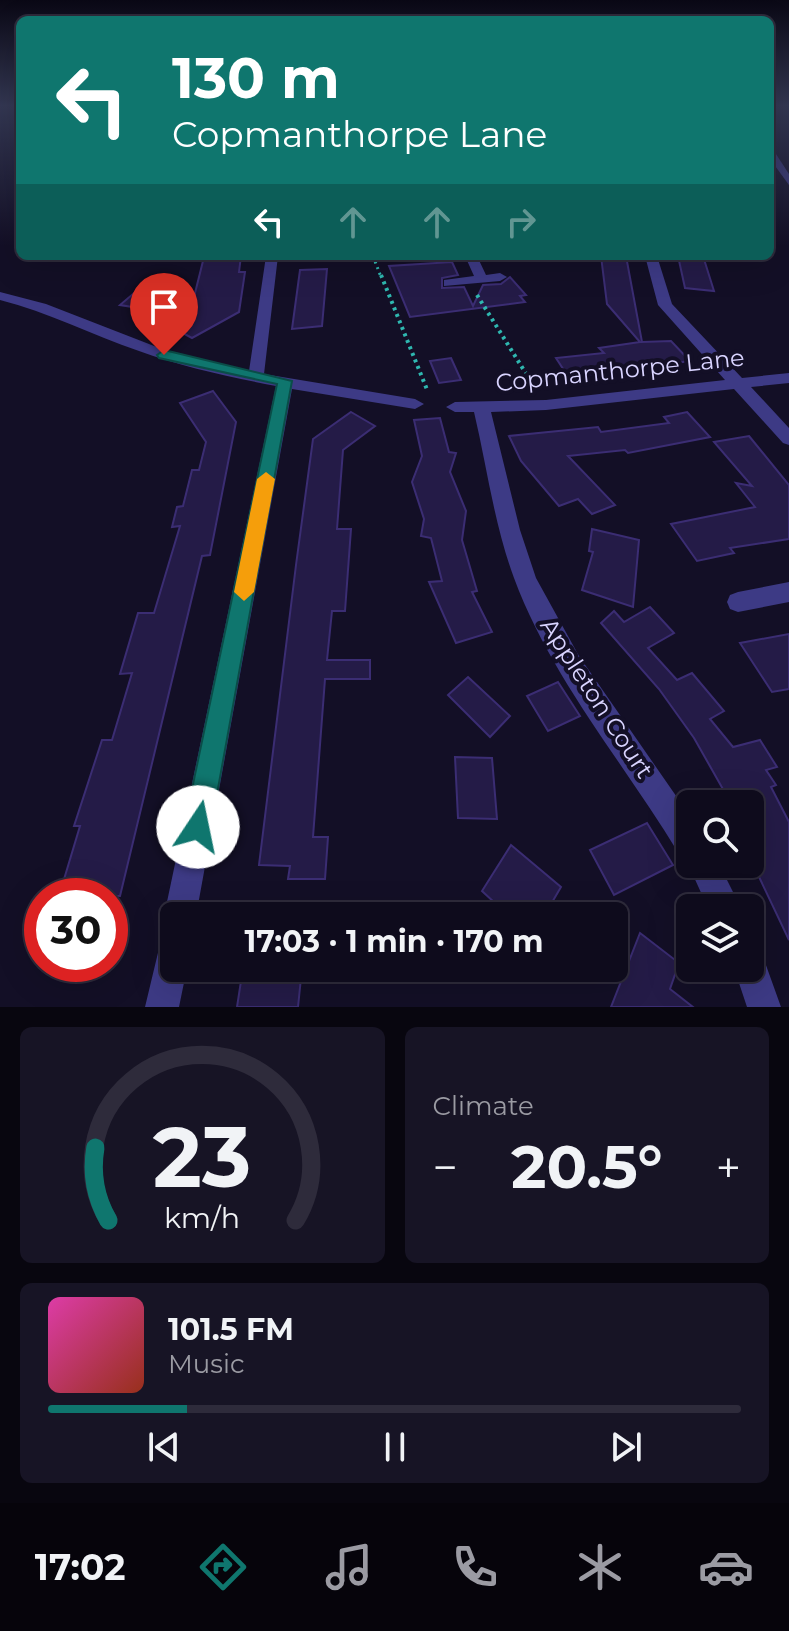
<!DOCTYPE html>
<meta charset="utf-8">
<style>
body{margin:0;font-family:Montserrat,sans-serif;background:#171425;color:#f1f3f6;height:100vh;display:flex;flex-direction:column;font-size:30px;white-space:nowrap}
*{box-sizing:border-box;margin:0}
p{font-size:26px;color:#9b9ba3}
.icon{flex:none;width:44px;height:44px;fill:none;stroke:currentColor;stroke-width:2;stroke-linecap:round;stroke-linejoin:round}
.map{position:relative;height:1007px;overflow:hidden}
.details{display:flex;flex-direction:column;gap:20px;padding:20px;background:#08060f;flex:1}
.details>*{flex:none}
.banner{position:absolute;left:16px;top:16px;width:758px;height:244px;border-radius:12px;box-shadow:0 8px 32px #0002,0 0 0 2px #2e2b3b;background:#0f766e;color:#fff;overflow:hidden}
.tools{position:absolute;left:676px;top:790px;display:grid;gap:16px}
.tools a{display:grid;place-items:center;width:88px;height:88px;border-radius:12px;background:#0e0b1c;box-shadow:0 8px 32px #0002,0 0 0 2px #2e2b3b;font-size:40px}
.speed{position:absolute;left:24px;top:878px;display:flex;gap:16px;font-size:40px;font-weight:700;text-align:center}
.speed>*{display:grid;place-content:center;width:104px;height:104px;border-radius:50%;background:#0e0b1c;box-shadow:0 8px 32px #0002,0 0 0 2px #2e2b3b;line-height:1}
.speed .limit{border:12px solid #d22;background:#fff;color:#111}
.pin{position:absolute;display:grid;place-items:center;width:68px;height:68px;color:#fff;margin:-82px -34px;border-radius:50% 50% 50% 0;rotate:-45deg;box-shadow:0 0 8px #0007}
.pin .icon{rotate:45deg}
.me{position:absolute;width:88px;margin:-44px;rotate:11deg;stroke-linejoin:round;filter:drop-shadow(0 0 6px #0008)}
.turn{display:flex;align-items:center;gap:28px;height:168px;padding:0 24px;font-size:36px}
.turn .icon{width:104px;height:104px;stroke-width:2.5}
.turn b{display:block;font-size:56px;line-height:68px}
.lanes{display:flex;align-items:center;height:76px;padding:0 24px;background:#0003;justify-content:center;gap:40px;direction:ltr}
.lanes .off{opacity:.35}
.big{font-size:60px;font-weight:700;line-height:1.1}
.details .card{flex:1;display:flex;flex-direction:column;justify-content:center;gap:12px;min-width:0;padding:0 28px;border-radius:12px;background:#171425}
.details .dial{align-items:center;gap:0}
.dial svg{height:208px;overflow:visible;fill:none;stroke:#2e2b3b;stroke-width:7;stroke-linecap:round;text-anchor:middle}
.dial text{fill:#f1f3f6;stroke:none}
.song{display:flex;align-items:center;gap:24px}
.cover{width:96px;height:96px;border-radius:12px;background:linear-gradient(135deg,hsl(320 70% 55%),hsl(10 70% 35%))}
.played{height:8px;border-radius:4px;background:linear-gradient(90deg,#0f766e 20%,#2e2b3b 20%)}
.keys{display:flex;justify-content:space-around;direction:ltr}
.heat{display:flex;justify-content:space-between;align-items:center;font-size:44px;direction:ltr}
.details .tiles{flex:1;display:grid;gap:20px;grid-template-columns:1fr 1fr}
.card:last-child{grid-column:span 2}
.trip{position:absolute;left:160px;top:902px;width:468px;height:80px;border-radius:12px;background:#0e0b1c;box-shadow:0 8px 32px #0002,0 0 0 2px #2e2b3b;font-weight:700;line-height:80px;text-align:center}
.dock{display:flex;height:128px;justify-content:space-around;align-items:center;background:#06040b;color:#9b9ba3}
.dock .icon{width:56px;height:56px}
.dock .active{color:#0f766e}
.dock b{font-size:36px;color:#f1f3f6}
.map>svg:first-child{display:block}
</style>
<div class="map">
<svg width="789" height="1007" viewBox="0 0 789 1007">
<rect width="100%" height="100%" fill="#130f26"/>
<g fill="#241b47" stroke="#3b2d73" stroke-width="2">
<polygon points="241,256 239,272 245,272 239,312 192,338 157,319 138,315 145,309 120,305 140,288 194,297 204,257"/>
<polygon points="601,256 626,256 642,342 671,341 690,361 569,378 556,358 604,353 599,348 640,342 607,304"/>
<polygon points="678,256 703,256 714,291 685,288"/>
<polygon points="452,262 458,275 442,278 442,288 464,287 473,306 483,285 501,284 510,277 526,295 520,296 525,302 410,317 389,266"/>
<polygon points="327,269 322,326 292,329 300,270"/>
<polygon points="451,358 461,380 439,383 430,361"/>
<polygon points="213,391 236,422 210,555 202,556 120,896 59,896 80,826 74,826 102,740 112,740 132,673 120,674 138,613 154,613 180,526 172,527 177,507 183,506 192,470 199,470 206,442 180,403"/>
<polygon points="351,412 375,426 343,450 337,529 351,529 345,611 332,611 327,660 370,660 370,679 325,679 313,837 328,837 325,879 288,879 290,866 259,865 296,565 313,439"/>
<polygon points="687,412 710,437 628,453 625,450 568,456 615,505 592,514 578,499 559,506 521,461 509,436 598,427 601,432 669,423 664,417"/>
<polygon points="440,418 449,452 456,453 450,472 466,511 462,540 477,591 472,592 492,632 456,643 429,582 442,581 431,538 421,536 424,519 412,482 422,456 414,420"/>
<polygon points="749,436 789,485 789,539 730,548 734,553 697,561 671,524 755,507 736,483 752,486 714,442"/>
<polygon points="592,529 639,540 633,607 582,590 593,552 589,551"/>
<polygon points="650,607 674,633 648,648 677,680 692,673 724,711 710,719 733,747 760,740 777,767 766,770 776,785 771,787 789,822 789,940 750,858 750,792 728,798 694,738 659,689 601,623 614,611 624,622"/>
<polygon points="789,634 789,689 772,692 740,643"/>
<polygon points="468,677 510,716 490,737 448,695"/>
<polygon points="558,682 580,716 548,731 527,696"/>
<polygon points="455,757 492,758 497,819 458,818"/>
<polygon points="647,823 673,865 614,895 590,850"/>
<polygon points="511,845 561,887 544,916 509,916 482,891"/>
<polygon points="640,933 679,963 670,989 693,1007 611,1007"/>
<polygon points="243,968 302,968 298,1007 237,1007"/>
</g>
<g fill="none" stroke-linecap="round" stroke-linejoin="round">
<polyline stroke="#2fb8b0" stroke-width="3" stroke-dasharray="2 4" stroke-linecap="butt" points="373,256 381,277"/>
<g stroke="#2fb8b0" stroke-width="4" stroke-dasharray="3 4" stroke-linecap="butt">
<polyline points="381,275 428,392"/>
<polyline points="477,295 535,388"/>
</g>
<g fill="#3d3a85" fill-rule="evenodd">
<polygon points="770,150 774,151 789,174 789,185 770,159"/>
<path d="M266,256H278L264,374L415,399L424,404L415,409L292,389L196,916H174V930L169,927L164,916L276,386C229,377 183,367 139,351C92,335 48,312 0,300V292L46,304L167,351L249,371Z"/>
<polygon points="465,256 477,256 486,275 500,273 507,277 500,281 444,286 444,280 474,276"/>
<path d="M645,256H657L672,304L742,378L789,373V383L751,387L789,428V445L783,443L734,389L546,410L491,412L520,530L536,578L579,656L690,816V858L679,854C624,763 551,678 514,578C494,524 487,467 474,412H455L446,407L455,402L546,400L725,380L658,305Z"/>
<polygon points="789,582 789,602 738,612 730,609 727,602 730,595 738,592"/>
<polygon points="690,858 690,864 719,864 741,908 708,908 688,864"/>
<polygon points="174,931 174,968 187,968 179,1007 145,1007 162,936"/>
<polygon points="750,949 762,954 781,1007 747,1007 734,968 750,968"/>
</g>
</g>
<linearGradient id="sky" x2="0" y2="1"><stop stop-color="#0a0815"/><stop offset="0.43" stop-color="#333752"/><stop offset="1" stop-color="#333752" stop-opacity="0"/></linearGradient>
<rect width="789" height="246" fill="url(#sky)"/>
<polygon fill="#0f766e" stroke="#0a4d48" stroke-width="2" points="164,350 292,381 211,827 207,836 198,840 188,836 184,827 277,384 159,358 157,355"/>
<polygon fill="#f59e0b" points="266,472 275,479 254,592 244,601 234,592 257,479"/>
<g text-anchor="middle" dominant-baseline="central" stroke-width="8" stroke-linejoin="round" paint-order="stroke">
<g font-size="24" fill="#d9d4ff" stroke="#130f26">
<text transform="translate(620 370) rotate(-6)">Copmanthorpe Lane</text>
<text transform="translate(597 698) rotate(57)">Appleton Court</text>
</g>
</g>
</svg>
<div class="tools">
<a><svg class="icon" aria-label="search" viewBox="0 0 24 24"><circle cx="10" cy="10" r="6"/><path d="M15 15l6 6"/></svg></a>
<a><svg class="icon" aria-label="layers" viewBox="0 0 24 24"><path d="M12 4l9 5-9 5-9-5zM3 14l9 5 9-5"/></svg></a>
</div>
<div class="speed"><div class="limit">30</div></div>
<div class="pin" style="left:164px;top:355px;background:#d93025"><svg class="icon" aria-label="arrive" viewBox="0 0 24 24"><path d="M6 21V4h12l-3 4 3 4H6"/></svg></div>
<svg class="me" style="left:198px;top:827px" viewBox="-20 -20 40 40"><circle r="19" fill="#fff"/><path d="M0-13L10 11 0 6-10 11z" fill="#0f766e"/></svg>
<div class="trip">17:03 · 1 min · 170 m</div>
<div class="banner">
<div class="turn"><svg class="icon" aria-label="left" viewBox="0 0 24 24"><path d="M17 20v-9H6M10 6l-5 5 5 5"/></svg><div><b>130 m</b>Copmanthorpe Lane</div></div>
<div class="lanes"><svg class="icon" aria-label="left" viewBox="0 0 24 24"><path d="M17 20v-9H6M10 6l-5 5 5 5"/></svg><svg class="icon off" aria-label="ahead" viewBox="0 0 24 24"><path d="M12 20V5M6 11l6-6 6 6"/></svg><svg class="icon off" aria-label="ahead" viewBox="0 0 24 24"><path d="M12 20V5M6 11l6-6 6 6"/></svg><svg class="icon off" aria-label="right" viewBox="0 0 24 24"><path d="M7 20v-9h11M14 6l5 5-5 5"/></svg></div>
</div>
</div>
<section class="details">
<div class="tiles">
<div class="card dial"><svg viewBox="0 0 100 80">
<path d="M14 69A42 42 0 1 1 86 69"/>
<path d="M14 69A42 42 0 0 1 9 41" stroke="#0f766e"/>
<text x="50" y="56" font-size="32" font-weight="700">23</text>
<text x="50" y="72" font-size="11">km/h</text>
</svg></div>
<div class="card"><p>Climate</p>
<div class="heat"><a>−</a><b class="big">20.5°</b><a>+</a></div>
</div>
<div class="card">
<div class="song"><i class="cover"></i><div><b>101.5 FM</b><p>Music</p></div></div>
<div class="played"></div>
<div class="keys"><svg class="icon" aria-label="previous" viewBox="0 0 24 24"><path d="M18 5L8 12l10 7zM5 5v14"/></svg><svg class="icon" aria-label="pause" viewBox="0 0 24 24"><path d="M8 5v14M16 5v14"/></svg><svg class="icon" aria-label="next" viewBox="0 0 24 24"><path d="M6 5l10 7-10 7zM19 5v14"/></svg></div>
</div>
</div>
</section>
<nav class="dock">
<b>17:02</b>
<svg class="icon active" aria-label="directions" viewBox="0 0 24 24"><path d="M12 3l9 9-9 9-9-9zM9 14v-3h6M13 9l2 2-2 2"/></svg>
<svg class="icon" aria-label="music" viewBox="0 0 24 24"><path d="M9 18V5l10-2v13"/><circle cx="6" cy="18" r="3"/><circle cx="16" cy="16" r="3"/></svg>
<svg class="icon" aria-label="phone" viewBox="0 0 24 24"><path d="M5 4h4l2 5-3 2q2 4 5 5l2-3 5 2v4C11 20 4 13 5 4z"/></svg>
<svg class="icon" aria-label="climate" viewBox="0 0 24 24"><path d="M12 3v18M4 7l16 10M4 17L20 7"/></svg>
<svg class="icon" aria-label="car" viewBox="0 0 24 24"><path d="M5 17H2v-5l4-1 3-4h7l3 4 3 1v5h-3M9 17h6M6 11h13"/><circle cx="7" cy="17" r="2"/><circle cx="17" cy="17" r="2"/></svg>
</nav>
